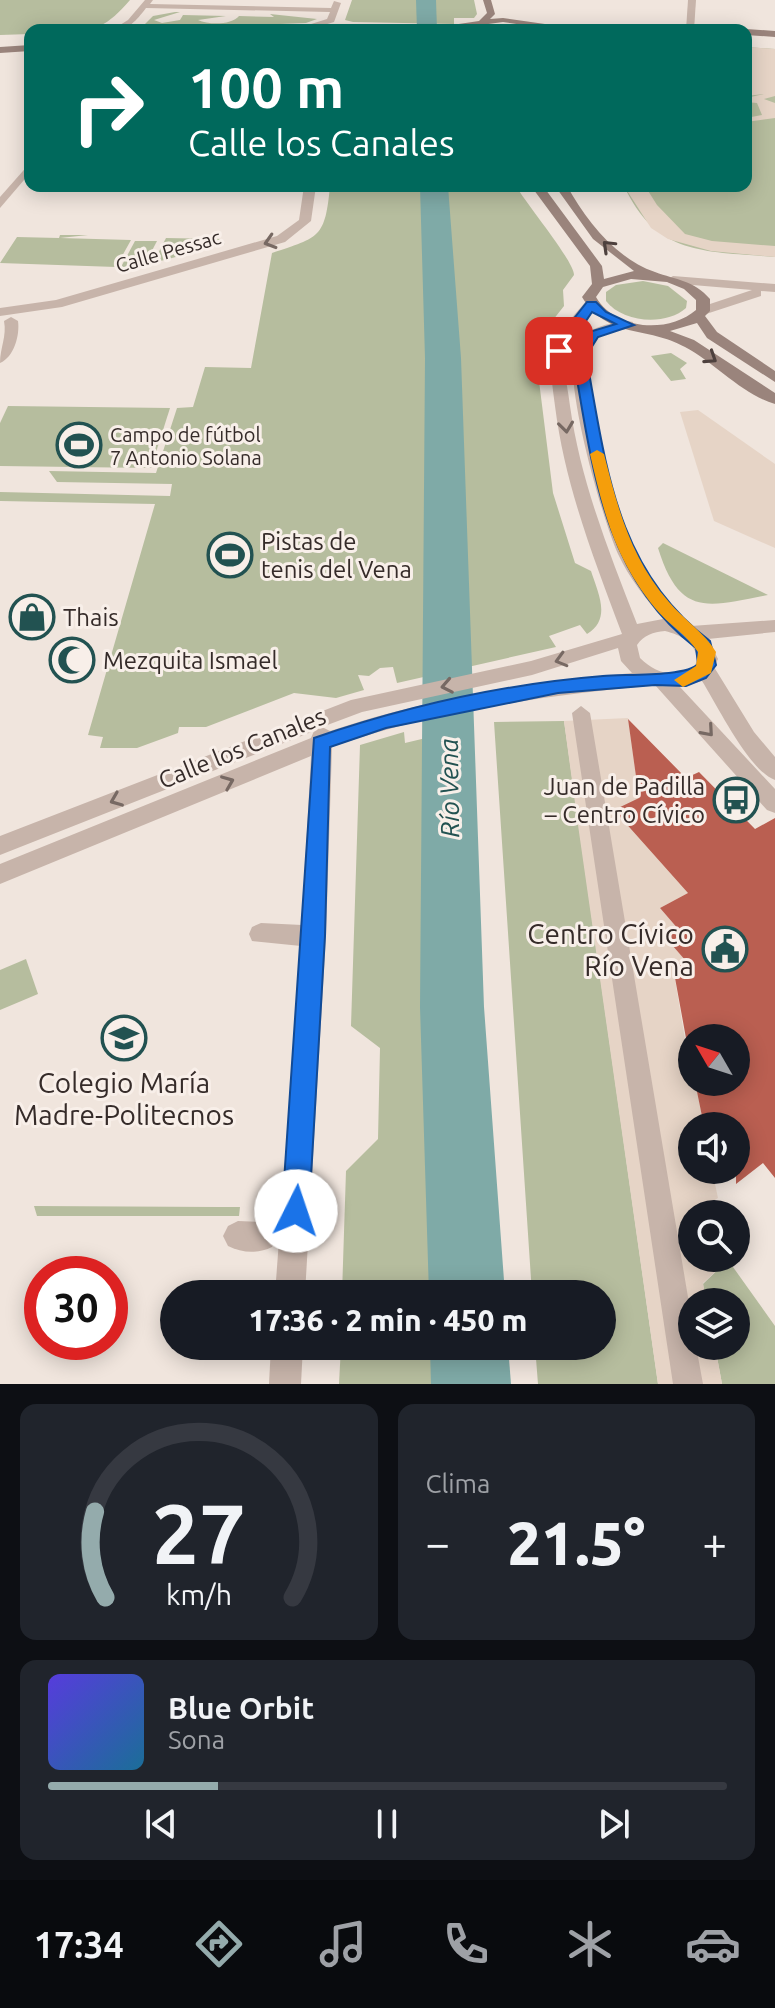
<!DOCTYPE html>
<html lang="es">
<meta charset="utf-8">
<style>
body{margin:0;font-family:Ubuntu,sans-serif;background:#20242c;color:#f1f3f6;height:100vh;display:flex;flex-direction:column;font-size:30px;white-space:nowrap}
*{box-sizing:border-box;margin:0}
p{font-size:26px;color:#9ea1a6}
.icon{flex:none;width:44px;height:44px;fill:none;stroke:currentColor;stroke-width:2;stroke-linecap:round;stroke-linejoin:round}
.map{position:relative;height:1384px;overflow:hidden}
.sheet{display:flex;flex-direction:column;gap:20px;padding:20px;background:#0d0f14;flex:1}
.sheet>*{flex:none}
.guide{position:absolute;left:24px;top:24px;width:728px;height:168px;border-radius:16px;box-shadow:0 4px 20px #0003;background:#00695c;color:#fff;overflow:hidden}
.needle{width:52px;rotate:309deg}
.tools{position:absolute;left:678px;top:1024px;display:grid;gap:16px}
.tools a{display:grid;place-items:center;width:72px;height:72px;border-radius:50%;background:#171b24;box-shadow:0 4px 20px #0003;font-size:40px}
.speed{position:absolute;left:24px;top:1256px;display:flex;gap:16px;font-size:40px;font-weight:700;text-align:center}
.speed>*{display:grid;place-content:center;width:104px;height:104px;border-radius:50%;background:#171b24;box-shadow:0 4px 20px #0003;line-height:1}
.speed .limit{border:12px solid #d22;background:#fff;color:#111}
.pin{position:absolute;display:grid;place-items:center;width:68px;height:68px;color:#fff;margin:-34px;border-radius:16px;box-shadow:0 4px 12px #0006}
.me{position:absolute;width:88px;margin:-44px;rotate:4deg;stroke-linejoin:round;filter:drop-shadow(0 0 6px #0008)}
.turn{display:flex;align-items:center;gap:28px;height:168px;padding:0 32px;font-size:36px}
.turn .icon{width:104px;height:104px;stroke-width:2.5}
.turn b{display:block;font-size:56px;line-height:68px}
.big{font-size:60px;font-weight:800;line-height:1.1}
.sheet .card{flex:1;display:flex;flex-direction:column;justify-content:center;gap:12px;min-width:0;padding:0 28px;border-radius:16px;background:#20242c}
.sheet .dial{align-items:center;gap:0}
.dial svg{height:208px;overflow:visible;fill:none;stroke:#363941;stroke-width:7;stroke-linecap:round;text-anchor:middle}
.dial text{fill:#f1f3f6;stroke:none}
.song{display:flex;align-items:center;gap:24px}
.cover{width:96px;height:96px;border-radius:12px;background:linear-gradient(135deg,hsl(250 70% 55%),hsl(200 70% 35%))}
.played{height:8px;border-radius:4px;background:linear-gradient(90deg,#94abac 25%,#363941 25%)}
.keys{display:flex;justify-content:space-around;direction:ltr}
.heat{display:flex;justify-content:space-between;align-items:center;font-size:44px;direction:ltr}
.sheet .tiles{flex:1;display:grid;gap:20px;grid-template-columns:1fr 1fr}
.card:last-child{grid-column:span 2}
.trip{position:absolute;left:160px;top:1280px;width:456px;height:80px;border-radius:40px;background:#171b24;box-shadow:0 4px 20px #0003;font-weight:800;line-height:80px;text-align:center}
.menu{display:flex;height:128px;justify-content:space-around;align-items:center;background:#090b0e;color:#9ea1a6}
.menu .icon{width:56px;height:56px}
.menu .active{color:#94abac}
.menu b{font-size:36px;color:#f1f3f6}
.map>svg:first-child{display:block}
</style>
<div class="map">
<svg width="775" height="1384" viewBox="0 0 775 1384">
<rect width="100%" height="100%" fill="#f0e5dd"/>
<g fill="#b6bd9e">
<path d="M0,0H130C95,41 81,30 30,30V34L0,35Z"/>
<polygon points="352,0 474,0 477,14 474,18 454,18 454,24 353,22 345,20"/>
<path d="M175,12H180L154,20L162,23L180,20L183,15L226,16L198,20C209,25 232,25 239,16L274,17L270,14L317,19L306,23L155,29L143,26L153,16Z"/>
<path d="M746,47L775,49V257C704,251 657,256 624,186H746Z"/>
<path d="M330,186H516C527,205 574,261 574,275L563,290L564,306L538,339L536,357L553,493L575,563L591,571C598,593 612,619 587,634L580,625L549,636L556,647L397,683L393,667L380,668L369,676L358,675L364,690L336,698L294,693L206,727H179L178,733L137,748H100L103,737L88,735L155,504L0,501V492L170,496L172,484L57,482L49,471L156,473L177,408L193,407L205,367L251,368L272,253C320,237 325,238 330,186Z"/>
<polygon points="60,235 88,235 60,238 131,240 116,267 0,263 17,237 59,238"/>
<polygon points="166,238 219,239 225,244 153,263"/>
<polygon points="135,241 157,241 144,266 121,267"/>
<path d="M643,281L668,286L687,301L686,308C666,326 623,323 606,301V292L616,285Z"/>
<polygon points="671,353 687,363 680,369 686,379 671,381 651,356"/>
<polygon points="8,406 170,408 151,468 0,466 0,423"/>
<path d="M663,543L768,595C709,606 680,619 658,548Z"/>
<polygon points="564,721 658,1384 538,1384 535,1346 602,1346 602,1294 532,1294 494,722"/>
<polygon points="404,732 405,743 426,738 438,1294 342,1294 346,1171 378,1139 380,1048 351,1026 360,745"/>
<polygon points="26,959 38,994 0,1010 0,970"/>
<polygon points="34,1206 218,1207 240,1207 239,1216 37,1216"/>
<polygon points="728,1260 775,1326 775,1384 722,1384 715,1346 736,1346 736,1302 706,1302 703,1284"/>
<polygon points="341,1346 439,1346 440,1384 339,1384"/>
</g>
<g fill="#e6d4c6">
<polygon points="746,47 775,49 775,96 764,99 775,103 775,118 746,122 746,118 762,115 757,103 746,102 746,98 764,94 746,96"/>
<polygon points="624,186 645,186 657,205 685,234 712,241 775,246 775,257 711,251 668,239 651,228"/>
<polygon points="698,410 775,464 775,548 714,521 680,412"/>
<polygon points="628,718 639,798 688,893 660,908 679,930 666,938 685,960 673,967 692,1082 695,1082 704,1126 692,1126 692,1170 712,1170 718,1198 692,1214 692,1258 728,1260 703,1283 706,1302 692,1302 692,1346 715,1346 722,1384 658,1384 578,825 564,721"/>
</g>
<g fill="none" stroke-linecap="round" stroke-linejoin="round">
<g fill="#7faaa7" fill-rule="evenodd">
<polygon points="416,0 436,0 437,30 417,30"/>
<polygon points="420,186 448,186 461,358 484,1007 505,1294 429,1294 420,1007 425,358"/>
<polygon points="430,1346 508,1346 511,1384 431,1384"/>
</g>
</g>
<polygon fill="#ba5f51" points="628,719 686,778 699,772 755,829 775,818 775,1178 763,1163 736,1184 736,1126 704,1126 695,1082 736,1082 736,1038 686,1038 673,967 685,960 666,938 679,930 660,908 688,893 614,810 639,798"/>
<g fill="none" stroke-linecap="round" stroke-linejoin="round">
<polygon fill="#c7b4aa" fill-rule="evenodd" points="581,706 590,713 692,1321 692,1346 696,1346 703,1384 673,1384 572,713"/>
<g fill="#c7b4aa" fill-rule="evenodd">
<path d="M145,0H153L150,4L331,8L334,1L341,3L334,22L311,29L308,25L327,19L330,12L146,8C136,21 129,30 112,30L128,20Z"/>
<polygon points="688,0 696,0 694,30 686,30"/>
<polygon points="30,163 30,173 0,208 0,197"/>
<polygon points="304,186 316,186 311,221 285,242 62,307 0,316 0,308 56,300 277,236 299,220"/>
<polygon points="673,276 775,284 775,292 761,291 761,296 703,315 696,311 698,308 752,290 669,283 667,280"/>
<path d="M591,300L598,304C588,318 570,333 566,350C562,367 568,388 570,406C581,483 609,552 637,624L663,619C646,599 629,578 618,554C603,521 561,376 576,347C585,327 609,323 628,321L633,322V328C618,331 598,331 589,347C574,375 624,534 641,564C655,587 674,606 691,626L775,620V632L708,639L718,659L714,667L754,732L775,757V780C750,772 717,705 702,681L680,687L775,789V813L767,810L655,685C545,696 436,710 332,747L326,936L305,1294H275L301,946L252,941L249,934L252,927L261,923L302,925L311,756L0,884V864L311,738L314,731L0,855V836L351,700L531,661L622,634C594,559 565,486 555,406C553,389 549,368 552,351C556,333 575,315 586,301ZM665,631C681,635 694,642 698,659L693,669C673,678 655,673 640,658L637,645C644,635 653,632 665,631ZM618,648L621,661L632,673C530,683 428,698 330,731L322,727L362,712L532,675Z"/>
<path d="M11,317L18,321C20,335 14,357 0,363C0,348 7,336 4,321Z"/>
<path d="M238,1221L262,1222L272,1227L277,1237L272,1247C258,1254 242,1253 228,1246L223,1236L228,1226Z"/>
<polygon points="271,1346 303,1346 301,1384 269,1384"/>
</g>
<g fill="#9a847c" fill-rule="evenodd">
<polygon points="483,0 491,0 495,14 490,19 503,18 573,28 689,30 557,30 503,22 452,29 219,30 452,25 479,21 487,13"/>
<polygon points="746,29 775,31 775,37 746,35"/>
<polygon points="30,45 30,51 0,53 0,47"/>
<path d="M531,186H543L602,266L604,279L634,271L593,239L555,186H567C586,220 616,259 655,272C676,280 694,280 710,299V311L705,316L717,332L775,371V382L707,338L697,323L670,331L694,340L775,393V404C743,395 715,363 685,347C648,326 607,339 582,297L592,284L590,266ZM631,279L667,282L684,289L696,300V310C668,334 615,330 596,297L603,287Z"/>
</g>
</g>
<defs><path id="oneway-chevron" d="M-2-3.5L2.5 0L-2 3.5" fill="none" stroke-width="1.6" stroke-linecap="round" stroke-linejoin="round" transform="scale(2)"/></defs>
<g stroke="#776963">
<use href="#oneway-chevron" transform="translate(270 242) rotate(163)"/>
<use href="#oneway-chevron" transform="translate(566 427) rotate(83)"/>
<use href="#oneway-chevron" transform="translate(561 660) rotate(164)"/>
<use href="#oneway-chevron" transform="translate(447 686) rotate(169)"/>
<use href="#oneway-chevron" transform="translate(708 731) rotate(49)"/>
<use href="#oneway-chevron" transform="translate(228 782) rotate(-22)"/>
<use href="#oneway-chevron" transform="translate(116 800) rotate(158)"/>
</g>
<g stroke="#4e413e">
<use href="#oneway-chevron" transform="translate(608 246) rotate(-136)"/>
<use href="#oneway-chevron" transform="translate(711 358) rotate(33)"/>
</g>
<path fill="#1a73e8" stroke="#114b97" stroke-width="2" d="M587,302H596L606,312L634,325L598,337L586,356C606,464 615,570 710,641L716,665L706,678L686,686L655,685L558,693L386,728L330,747L325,936L309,1211L305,1220L296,1224L286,1220L282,1211L314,738C407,706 504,684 603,676C623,674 687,677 698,664L696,648C602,576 592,464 573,356L589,332L616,324L592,312L564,354L553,351L560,336Z"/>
<path fill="#f59e0b" d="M597,450L604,454C618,509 631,559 669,602C684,620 704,632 716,652L711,673L683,687L674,680L696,666L698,652C688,636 668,624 655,608C615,559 604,514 590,454Z"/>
<defs>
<g id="stadium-ring" transform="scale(2.3)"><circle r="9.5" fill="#f8efe9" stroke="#225251" stroke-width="1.5"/><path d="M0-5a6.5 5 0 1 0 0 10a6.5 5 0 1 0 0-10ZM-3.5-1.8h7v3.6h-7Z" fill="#225251"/></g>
<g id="shop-ring" transform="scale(2.3)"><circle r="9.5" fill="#f8efe9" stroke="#225251" stroke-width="1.5"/><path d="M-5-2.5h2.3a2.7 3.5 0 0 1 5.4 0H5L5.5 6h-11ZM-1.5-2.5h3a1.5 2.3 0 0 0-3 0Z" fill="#225251"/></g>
<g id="mosque-ring" transform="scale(2.3)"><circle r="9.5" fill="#f8efe9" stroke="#225251" stroke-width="1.5"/><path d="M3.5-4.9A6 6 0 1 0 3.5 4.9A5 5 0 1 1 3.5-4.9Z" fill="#225251"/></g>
<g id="bus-ring" transform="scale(2.3)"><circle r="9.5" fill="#f8efe9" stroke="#225251" stroke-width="1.5"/><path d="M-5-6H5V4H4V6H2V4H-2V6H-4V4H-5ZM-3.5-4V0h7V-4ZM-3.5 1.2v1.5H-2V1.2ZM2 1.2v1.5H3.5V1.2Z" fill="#225251"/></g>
<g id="civic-ring" transform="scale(2.3)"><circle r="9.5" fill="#f8efe9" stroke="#225251" stroke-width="1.5"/><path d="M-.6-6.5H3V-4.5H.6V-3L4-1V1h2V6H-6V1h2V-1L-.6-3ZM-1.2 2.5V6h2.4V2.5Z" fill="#225251"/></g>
<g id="school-ring" transform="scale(2.3)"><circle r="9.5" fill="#f8efe9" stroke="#225251" stroke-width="1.5"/><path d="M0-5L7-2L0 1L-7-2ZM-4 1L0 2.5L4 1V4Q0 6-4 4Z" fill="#225251"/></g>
</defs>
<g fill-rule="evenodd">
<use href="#stadium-ring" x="79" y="445"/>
<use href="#stadium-ring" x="230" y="555"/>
<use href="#shop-ring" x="32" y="617"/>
<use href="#mosque-ring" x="72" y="660"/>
<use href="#bus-ring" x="736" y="800"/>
<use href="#civic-ring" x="725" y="949"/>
<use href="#school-ring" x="124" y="1038"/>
</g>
<g text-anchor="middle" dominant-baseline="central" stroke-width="6" stroke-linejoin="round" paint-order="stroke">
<g font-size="20" fill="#352b29" stroke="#f8efe9">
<text transform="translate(168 251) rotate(-16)">Calle Pessac</text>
</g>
<g font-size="20" fill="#352b29" stroke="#f8efe9" text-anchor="start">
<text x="110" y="434">Campo de fútbol<tspan x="110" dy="23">7 Antonio Solana</tspan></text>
</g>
<g font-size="24" fill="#352b29" stroke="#f8efe9" text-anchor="start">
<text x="261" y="541">Pistas de<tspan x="261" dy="28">tenis del Vena</tspan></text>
<text x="63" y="617">Thais</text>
<text x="103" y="660">Mezquita Ismael</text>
<text x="705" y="786" text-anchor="end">Juan de Padilla<tspan x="705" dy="28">– Centro Cívico</tspan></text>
</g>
<g font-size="24" fill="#352b29" stroke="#f8efe9">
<text transform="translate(242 748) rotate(-22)">Calle los Canales</text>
</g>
<g font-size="26" font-style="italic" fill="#225251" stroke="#f8efe9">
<text transform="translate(449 788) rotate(-91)">Río Vena</text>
</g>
<g font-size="28" fill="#352b29" stroke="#f8efe9" text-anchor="end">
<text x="694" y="933">Centro Cívico<tspan x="694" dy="32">Río Vena</tspan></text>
<text x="124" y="1082" text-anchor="middle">Colegio María<tspan x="124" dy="32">Madre-Politecnos</tspan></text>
</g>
</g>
</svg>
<div class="tools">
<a><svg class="needle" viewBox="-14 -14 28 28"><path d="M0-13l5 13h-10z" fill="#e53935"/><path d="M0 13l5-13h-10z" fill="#9ea1a6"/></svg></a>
<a><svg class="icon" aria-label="sound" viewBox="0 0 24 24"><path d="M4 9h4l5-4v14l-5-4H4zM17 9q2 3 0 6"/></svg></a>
<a><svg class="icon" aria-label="search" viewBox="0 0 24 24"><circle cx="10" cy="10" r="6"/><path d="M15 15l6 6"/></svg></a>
<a><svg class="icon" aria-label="layers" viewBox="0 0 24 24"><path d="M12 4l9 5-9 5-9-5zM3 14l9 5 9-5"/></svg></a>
</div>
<div class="speed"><div class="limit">30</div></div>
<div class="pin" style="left:559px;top:351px;background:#d93025"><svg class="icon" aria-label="arrive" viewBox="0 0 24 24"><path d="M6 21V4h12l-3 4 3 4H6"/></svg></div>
<svg class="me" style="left:296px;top:1211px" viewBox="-20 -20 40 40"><circle r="19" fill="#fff"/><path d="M0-13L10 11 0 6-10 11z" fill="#1a73e8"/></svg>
<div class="trip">17:36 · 2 min · 450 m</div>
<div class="guide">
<div class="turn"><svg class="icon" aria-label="right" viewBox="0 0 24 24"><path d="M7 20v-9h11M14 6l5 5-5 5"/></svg><div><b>100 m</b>Calle los Canales</div></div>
</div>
</div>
<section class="sheet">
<div class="tiles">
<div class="card dial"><svg viewBox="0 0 100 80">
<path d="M14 69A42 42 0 1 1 86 69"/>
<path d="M14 69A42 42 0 0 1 10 36" stroke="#94abac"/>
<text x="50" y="56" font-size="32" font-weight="700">27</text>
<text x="50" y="72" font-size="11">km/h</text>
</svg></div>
<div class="card"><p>Clima</p>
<div class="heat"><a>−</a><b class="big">21.5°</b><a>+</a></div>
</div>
<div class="card">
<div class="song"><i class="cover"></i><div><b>Blue Orbit</b><p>Sona</p></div></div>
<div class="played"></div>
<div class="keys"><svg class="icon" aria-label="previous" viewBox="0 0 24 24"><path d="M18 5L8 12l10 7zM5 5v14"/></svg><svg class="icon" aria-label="pause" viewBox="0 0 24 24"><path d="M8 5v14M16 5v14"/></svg><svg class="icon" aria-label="next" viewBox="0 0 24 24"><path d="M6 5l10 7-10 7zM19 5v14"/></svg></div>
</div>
</div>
</section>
<nav class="menu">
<b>17:34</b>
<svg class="icon active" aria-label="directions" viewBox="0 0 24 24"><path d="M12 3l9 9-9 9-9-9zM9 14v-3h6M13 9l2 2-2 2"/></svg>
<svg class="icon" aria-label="music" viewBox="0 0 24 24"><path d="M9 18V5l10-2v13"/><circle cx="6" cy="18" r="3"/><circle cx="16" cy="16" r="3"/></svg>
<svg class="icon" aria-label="phone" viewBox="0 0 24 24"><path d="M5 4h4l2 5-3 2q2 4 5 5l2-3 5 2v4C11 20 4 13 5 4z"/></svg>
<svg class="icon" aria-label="climate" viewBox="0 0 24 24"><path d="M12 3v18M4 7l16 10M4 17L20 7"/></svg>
<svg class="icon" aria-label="car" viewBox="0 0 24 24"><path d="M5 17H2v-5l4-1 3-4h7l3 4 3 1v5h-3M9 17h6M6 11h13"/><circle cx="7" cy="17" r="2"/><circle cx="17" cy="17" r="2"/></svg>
</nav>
